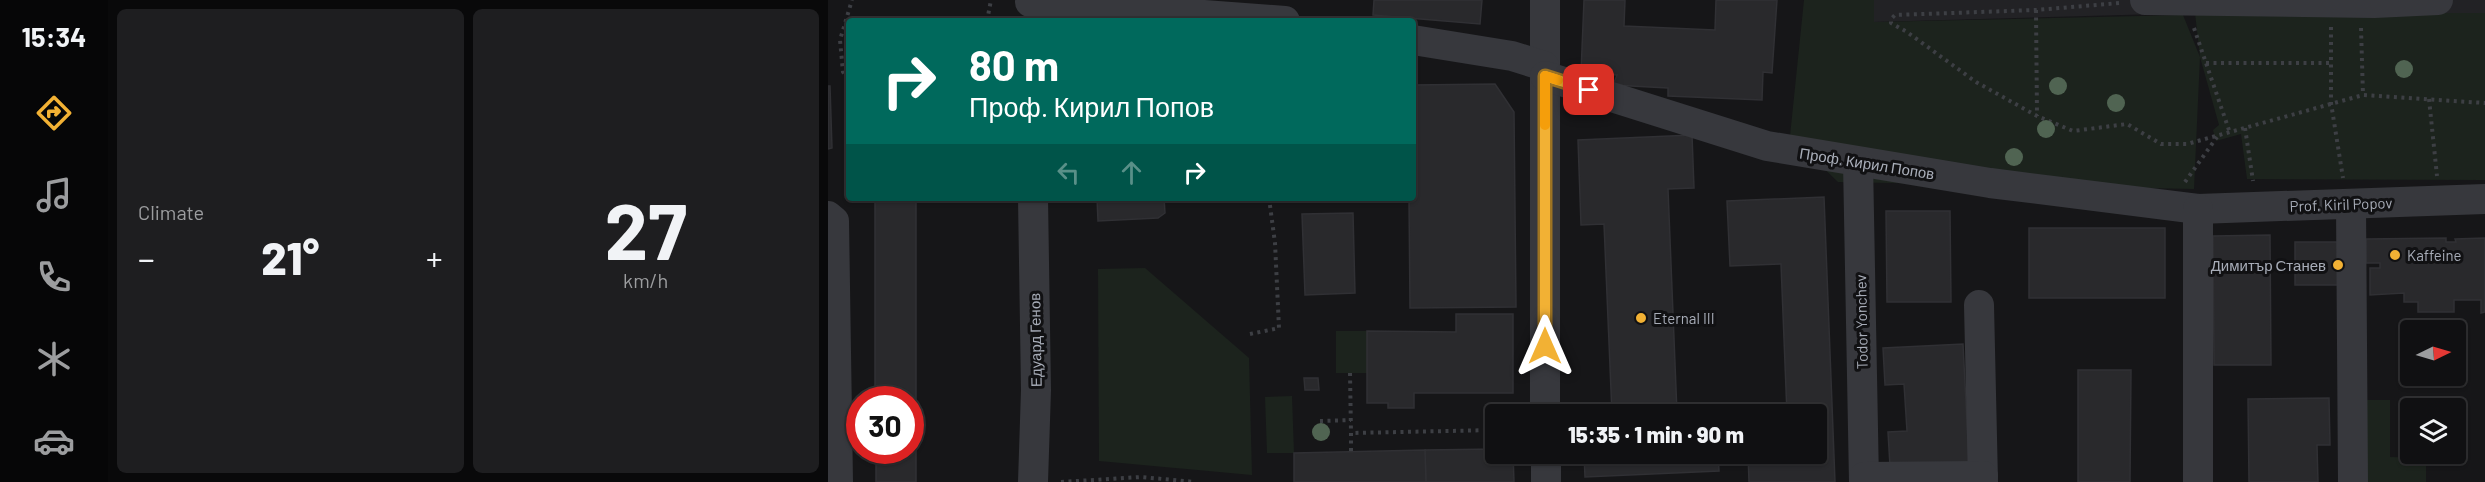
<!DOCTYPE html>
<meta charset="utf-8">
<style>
body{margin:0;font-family:Barlow,sans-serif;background:#1e1e20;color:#f1f3f6;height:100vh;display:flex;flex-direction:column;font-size:22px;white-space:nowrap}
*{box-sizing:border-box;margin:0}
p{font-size:20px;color:#9c9d9f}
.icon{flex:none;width:33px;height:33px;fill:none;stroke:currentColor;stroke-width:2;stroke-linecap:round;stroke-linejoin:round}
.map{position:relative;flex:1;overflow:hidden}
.details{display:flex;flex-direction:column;gap:9px;padding:9px;background:#09090a;width:720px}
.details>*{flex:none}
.guide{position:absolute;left:18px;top:18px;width:570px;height:183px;border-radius:6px;box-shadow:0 2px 4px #0004,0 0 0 2px #303032;background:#00695c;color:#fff;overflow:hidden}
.needle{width:39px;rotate:85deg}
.tools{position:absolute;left:1572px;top:320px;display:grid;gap:12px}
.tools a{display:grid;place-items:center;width:66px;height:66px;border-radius:6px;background:#101012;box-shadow:0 2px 4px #0004,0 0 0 2px #303032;font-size:30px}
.speed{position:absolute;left:18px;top:386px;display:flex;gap:12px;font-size:30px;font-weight:700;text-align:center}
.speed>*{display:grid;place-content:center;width:78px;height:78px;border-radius:50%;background:#101012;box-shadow:0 2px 4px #0004,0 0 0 2px #303032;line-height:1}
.speed .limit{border:9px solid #d22;background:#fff;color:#111}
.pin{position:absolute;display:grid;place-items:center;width:51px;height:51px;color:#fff;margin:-26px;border-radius:12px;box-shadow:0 3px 9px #0006}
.me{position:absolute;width:66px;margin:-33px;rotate:0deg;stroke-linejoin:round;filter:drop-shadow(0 0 4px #0008)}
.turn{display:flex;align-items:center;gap:21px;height:126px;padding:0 24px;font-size:27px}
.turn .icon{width:78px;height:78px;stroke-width:2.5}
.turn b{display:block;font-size:42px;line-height:51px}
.lanes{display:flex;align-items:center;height:57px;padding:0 24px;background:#0003;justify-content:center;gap:30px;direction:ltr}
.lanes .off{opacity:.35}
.big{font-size:45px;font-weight:800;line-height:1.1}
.details .tile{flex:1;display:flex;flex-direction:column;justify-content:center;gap:9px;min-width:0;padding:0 21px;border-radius:9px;background:#1e1e20}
.details .dial{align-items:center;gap:0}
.dial b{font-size:78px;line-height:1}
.heat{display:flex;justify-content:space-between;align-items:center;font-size:33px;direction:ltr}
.details .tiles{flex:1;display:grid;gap:9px;grid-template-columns:repeat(2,1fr)}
.trip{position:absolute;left:657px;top:404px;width:342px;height:60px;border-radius:6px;background:#101012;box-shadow:0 2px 4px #0004,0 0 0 2px #303032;font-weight:800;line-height:60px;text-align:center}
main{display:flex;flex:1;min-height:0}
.dock{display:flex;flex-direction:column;width:108px;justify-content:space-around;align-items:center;background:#060607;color:#9c9d9f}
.dock .icon{width:42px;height:42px}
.dock .on{color:#f2b134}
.dock b{font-size:27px;color:#f1f3f6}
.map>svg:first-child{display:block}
</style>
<main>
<nav class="dock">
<b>15:34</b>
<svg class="icon on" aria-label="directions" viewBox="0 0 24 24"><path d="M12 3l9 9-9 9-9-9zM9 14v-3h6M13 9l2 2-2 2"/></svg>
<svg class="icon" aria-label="music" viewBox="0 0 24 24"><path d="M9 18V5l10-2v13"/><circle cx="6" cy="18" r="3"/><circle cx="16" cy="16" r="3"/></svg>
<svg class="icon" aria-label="phone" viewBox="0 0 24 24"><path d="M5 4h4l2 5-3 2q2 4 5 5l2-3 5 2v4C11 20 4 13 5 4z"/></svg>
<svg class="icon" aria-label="climate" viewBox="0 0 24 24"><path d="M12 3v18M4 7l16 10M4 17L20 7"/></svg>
<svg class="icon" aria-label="car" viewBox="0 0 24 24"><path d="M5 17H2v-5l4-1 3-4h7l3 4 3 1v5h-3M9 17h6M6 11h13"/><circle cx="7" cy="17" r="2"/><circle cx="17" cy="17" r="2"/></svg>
</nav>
<section class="details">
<div class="tiles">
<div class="tile"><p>Climate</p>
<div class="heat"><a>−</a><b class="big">21°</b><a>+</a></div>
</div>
<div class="tile dial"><b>27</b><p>km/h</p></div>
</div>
</section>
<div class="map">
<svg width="1657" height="482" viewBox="0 0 1657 482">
<rect width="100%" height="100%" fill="#161618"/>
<polygon fill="#222225" points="1046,0 1657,0 1657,13 1367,13 1046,22"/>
<g fill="#1c231d">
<polygon points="976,0 1046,0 1046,22 1355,15 1372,57 1367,13 1657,13 1657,180 1419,179 1413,134 1388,141 1385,130 1391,125 1372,57 1366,189 1010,182 962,136"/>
<polygon points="317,268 421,358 424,475 271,461 270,269"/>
<rect x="508" y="331" width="31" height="42"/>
<polygon points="464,396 466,453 439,453 437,397"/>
<polygon points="1525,400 1562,400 1562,457 1598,458 1598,482 1525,482"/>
</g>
<g fill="#29292c" stroke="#303034" stroke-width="1.5">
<polygon points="546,0 654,0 652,24 545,15"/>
<polygon points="756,0 797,0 796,26 887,30 888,0 949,0 944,73 935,72 934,100 840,96 840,88 785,85 789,75 753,73"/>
<polygon points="667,84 686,112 688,307 582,308 581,198 585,198 585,85"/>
<polygon points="0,86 2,86 4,148 0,149"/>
<polygon points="864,135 866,188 840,189 849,413 889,412 889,414 784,414 776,224 753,225 750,140"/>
<polygon points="996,197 1007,482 921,482 920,453 988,453 988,414 959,414 953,264 902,266 899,201"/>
<polygon points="47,198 97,198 97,201 88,200 88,482 48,482 48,450 82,450 82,399 47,399"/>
<polygon points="269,198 336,198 337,213 330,218 270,221"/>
<polygon points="1058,211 1122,211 1123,302 1059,302"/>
<polygon points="525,213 527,293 477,295 474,214"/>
<rect x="1201" y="228" width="136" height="70"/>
<polygon points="1442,235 1443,365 1386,365 1385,236"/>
<polygon points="1618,238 1618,242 1628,242 1627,239 1657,238 1657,312 1653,313 1653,300 1626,300 1626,312 1590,312 1590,302 1576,302 1576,293 1542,295 1542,268 1552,268 1552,263 1538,263 1538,239"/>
<polygon points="1467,242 1517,242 1516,285 1467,285"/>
<polygon points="628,314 685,314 685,393 586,393 586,408 560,408 560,403 539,403 539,331 628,332"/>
<polygon points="1135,344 1141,462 1062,466 1060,432 1079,431 1076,384 1057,385 1055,348"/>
<polygon points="1250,370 1303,370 1302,482 1250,482"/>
<polygon points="476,378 490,378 491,390 477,390"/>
<polygon points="1501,398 1502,445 1489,445 1490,482 1421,482 1420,399"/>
<polygon points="668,449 668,453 685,453 686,482 598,482 597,450"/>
<polygon points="597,450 598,482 466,482 466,453"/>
<polygon points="756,453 890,453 891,471 757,477"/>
</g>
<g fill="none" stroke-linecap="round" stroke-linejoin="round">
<g stroke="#3d3f44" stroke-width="4" stroke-dasharray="3 4.5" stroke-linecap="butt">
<polyline points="1291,3 1208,10 1067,15 1063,19 1063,23 1079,32 1148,82 1209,116 1245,131 1299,124 1333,144 1359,144 1535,95 1657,103"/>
<polyline points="1208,10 1209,116"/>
<polyline points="159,21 163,0"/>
<polyline points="1503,27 1503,103 1515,178"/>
<polyline points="1366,28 1402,133"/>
<polyline points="1533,28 1535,95"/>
<polyline points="1378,63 1504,63"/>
<polyline points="21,79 15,72 12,40 24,0"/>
<polyline points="1601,99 1609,176"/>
<polyline points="1417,128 1425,181"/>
<polyline points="1357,182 1389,137"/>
<polyline points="422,334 451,328 447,243 441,198"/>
<polyline points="522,373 523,433"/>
<polyline points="492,421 523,420"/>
<polyline points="523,451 523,433 668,430"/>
<polyline points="233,482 313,477 367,482"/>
</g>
<g stroke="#37383d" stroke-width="30">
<polyline points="717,0 717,414"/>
<polyline points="1317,0 1546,3 1610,0"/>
<polyline points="202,2 457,21"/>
<polyline points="585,40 684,56 716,66"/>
<polyline points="717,76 939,146 1162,183 1370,209 1657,199"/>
<polyline points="1030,162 1036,482"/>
<polyline points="1523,204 1525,482"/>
<polyline points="1370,209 1370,482"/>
<polyline points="0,216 6,221 10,482"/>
<polyline points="1151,305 1155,482"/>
<polyline points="718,453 718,482"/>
<polyline points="1036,477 1155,476"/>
<polyline points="205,482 208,390 205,198"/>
</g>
</g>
<g fill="#506452">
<circle cx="1576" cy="69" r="9"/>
<circle cx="1230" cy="86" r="9"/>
<circle cx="1288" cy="103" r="9"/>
<circle cx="1218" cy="129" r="9"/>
<circle cx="1186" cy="157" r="9"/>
<circle cx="493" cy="432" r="9"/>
</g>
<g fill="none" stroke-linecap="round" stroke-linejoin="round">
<g stroke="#9d7322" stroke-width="15">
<polyline id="route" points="717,346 717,76 761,90"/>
</g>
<use href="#route" stroke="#f2b134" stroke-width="10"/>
<polyline stroke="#f59e0b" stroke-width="10" points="717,125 717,76 730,80"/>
</g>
<g fill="#f2b134" stroke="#111113" stroke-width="2">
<circle cx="1567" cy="255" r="6"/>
<circle cx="1510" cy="265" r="6"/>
<circle cx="813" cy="318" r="6"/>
</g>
<g text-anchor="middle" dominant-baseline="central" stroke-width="6" stroke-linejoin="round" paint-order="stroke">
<g font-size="15" fill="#a8adb8" stroke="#111113">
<text transform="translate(1039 163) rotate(9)">Проф. Кирил Попов</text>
<text transform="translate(1513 204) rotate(-2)">Prof. Kiril Popov</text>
<text transform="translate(1033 322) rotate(-91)">Todor Yonchev</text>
<text transform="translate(207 340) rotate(-91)">Едуард Генов</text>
</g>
<g font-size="15" fill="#a8adb8" stroke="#111113" text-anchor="start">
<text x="1579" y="255">Kaffeine</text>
<text x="1498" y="265" text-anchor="end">Димитър Станев</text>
<text x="825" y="318">Eternal III</text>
</g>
</g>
</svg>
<div class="tools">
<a><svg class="needle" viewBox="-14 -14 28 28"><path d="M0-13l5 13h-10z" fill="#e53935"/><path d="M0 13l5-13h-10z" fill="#9c9d9f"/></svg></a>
<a><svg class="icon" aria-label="layers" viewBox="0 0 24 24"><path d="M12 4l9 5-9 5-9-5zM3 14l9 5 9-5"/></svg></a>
</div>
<div class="speed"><div class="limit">30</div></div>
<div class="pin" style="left:761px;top:90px;background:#d93025"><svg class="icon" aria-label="arrive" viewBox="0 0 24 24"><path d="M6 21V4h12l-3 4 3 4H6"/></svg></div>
<svg class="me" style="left:717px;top:346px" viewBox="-20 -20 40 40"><path d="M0-17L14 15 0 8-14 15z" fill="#f2b134" stroke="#fff" stroke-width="4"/></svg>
<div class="trip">15:35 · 1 min · 90 m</div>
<div class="guide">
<div class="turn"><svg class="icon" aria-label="right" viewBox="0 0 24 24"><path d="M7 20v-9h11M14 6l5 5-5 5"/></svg><div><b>80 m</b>Проф. Кирил Попов</div></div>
<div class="lanes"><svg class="icon off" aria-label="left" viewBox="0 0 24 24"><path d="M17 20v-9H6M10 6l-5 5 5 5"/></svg><svg class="icon off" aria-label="ahead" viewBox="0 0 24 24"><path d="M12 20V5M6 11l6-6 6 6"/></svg><svg class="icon" aria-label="right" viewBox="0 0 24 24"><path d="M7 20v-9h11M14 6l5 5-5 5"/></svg></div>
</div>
</div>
</main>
